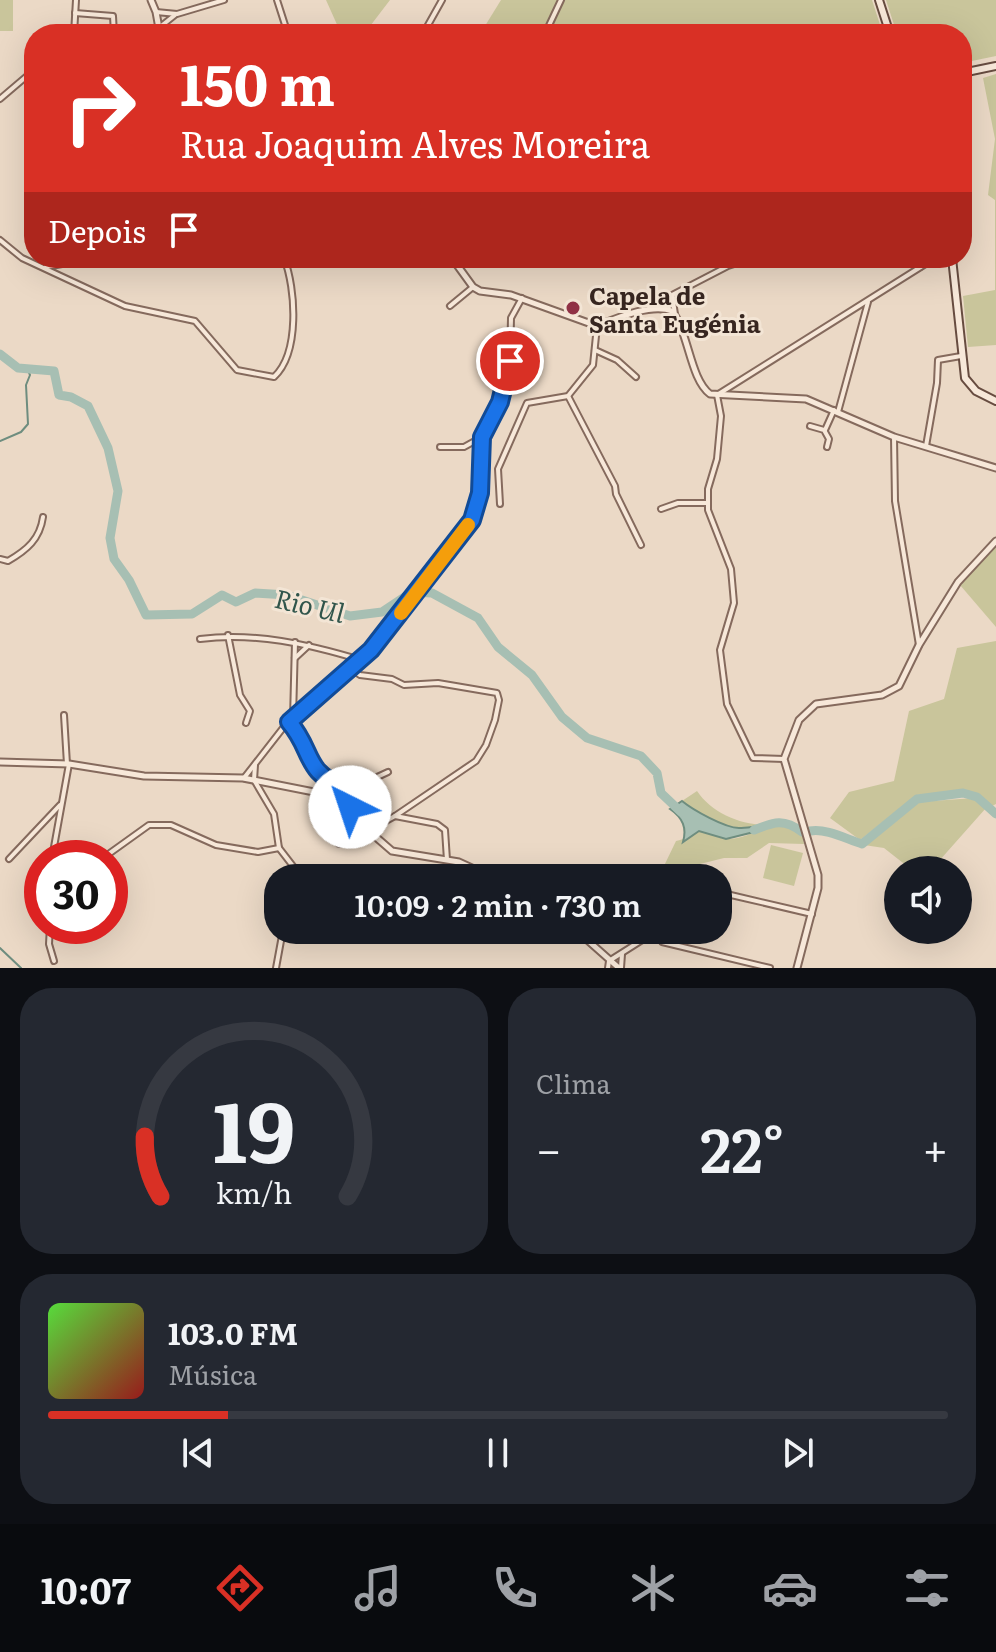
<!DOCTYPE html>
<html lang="pt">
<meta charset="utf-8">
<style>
body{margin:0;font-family:Literata,serif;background:#242831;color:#f1f3f6;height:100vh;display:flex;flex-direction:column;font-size:30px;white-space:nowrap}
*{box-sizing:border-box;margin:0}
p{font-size:26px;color:#9ea1a6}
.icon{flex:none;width:44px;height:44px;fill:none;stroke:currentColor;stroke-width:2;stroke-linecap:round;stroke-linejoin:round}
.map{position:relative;height:968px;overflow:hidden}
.side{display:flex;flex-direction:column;gap:20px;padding:20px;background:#0d0f14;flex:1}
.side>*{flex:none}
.hud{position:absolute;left:24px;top:24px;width:948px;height:244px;border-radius:32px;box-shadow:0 8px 32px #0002;background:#d93025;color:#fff;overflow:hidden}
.fabs{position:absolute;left:884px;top:856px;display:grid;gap:16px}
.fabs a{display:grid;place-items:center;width:88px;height:88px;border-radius:50%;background:#171b24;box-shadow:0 8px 32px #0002;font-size:40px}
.speed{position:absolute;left:24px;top:840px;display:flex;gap:16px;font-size:40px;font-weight:700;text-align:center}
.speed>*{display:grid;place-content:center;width:104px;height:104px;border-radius:50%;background:#171b24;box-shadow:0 8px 32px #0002;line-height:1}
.speed .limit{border:12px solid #d22;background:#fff;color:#111}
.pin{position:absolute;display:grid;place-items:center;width:68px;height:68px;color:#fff;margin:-34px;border:4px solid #fff;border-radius:50%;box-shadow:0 2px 8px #0007}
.me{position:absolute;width:88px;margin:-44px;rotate:319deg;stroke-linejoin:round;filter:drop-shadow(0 0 6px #0008)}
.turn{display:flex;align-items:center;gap:28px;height:168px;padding:0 24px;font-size:36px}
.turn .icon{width:104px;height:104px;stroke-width:2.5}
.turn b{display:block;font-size:56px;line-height:68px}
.then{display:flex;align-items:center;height:76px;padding:0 24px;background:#0003;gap:16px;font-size:30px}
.big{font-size:60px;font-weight:600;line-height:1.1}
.side .tile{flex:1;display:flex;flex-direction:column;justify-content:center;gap:12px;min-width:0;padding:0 28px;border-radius:32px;background:#242831}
.side .dial{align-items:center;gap:0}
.dial svg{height:208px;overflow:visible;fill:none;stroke:#363941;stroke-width:7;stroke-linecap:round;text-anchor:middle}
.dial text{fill:#f1f3f6;stroke:none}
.song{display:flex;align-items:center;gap:24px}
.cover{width:96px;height:96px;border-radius:12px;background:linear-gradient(135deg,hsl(110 70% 55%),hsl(0 70% 35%))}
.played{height:8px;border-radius:4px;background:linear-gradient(90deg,#d93025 20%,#363941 20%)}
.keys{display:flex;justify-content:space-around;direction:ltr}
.heat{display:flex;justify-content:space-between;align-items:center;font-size:44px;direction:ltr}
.side .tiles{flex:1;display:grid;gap:20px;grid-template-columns:1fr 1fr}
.tile:last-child{grid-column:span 2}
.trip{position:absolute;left:264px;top:864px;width:468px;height:80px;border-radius:32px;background:#171b24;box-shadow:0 8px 32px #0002;font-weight:600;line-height:80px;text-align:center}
.menu{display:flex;height:128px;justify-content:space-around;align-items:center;background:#090b0e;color:#9ea1a6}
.menu .icon{width:56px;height:56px}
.menu .current{color:#d93025}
.menu b{font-size:36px;color:#f1f3f6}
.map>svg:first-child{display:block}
</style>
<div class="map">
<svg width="996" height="968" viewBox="0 0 996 968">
<rect width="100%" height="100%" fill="#ebd9c6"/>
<g fill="#c9c59b">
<rect x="0" y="0" width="13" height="31"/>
<polygon points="326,0 390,0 364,34 331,34 339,29"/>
<polygon points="501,0 872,0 883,34 480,34"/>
<polygon points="886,0 996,0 996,56 962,63 962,34 897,34"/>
<polygon points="996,74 996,345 968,347 963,296 995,290 995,200 988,195 995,139 983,78"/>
<polygon points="996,546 996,627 960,585"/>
<polygon points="996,641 996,804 992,806 978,795 964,791 917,795 860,840 830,818 849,792 894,781 909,711 944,699 957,648"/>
<path d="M697,791C711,812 738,824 764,825C772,826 782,823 790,823L802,832L804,844L769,843L747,858H724L684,868H663L676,841C685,840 691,832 700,831C710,831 717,839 726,839C737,840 755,833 764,827L739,828L729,826L704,817L682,801Z"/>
<polygon points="974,798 986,808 931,870 912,870 884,848 864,845 919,802"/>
<polygon points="771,845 803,853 794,886 763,878"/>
</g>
<path fill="#a7bfb3" stroke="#6e8d7f" stroke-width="2" d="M682,801C693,810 725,828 739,828C747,828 757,826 765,826L758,831L726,839L699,831L683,842C687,828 683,818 670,809Z"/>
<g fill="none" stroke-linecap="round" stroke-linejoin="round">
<g stroke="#6e8d7f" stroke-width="2">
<polyline points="0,441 21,432 28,424 26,385 30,375 27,368"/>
<polyline points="0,948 21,968"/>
</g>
<g stroke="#a7bfb3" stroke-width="9">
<polyline points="0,354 18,368 54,371 59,395 71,397 88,406 108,448 118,491 110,538 114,559 129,580 146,615 192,614 222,595 236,602 255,593 287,595 350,616 382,612 412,592 432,593 478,618 498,647 532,675 562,717 587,738 641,756 657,773 661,793 681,812"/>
<path d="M754,830C774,822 784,818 802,832"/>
<path d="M810,831C826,828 846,839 862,844L917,799L963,793L977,797L996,814"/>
</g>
<g stroke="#856a5d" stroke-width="8">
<g id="minor">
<polyline points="277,0 286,28 285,34"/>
<polyline points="156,12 177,14 224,0"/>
<polyline points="75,13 113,16 114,34"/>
<polyline points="160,27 175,15"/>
<polyline points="74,34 76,0"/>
<polyline points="423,34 442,0"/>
<polyline points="545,34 561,0"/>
<polyline points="0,99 34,70"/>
<polyline points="962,206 965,205 962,180"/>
<path d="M0,240L22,258L125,306L195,321L237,370L274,377C300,353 296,289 284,258"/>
<polyline points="898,258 920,267"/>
<polyline points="46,267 94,258"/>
<polyline points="450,306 473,287"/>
<polyline points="675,314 672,295 728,266 753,258"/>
<polyline points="595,350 617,360 636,377"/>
<polyline points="568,396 615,486 616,494 641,545"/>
<polyline points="838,412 868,302"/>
<polyline points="810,426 824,430 829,439 827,447"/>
<polyline points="825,430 834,410"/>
<polyline points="894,437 895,501 919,645"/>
<polyline points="926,446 937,383 938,360 961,356"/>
<polyline points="440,447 464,447 482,437"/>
<polyline points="500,504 498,469 527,403 568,396 593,365 597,326"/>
<polyline points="661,509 678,503 708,503"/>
<path d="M0,559L8,561C27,550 40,539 43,517"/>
<polyline points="228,635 240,695 250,711 246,723"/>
<path d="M200,639C255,632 308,644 361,660"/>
<polyline points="295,658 309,645"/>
<polyline points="351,669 360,675 392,679 404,685 438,683 497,693 499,700 495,720 486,745 476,761 395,816"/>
<polyline points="64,715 67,764"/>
<polyline points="293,718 295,642"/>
<polyline points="289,722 300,736 316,771 347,791 350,807 347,813"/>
<polyline points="784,759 753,758 727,704 720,650 734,603 731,569 708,510 708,489 717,459 721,416 717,395 935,258"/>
<polyline points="255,765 254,780 274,814 279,848 296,870 296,878"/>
<polyline points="244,778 283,728 371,650 472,520 480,493 482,437 500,402 510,361 511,318 522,298"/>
<polyline points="347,791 388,772"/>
<polyline points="368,831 395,816 437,824 445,830 447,860"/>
<polyline points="339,844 345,811"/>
<polyline points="52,858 69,764"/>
<polyline points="103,858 149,825 171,825 216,845 258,852 279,848"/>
<polyline points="9,859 60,805"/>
<polyline points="718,892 812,914"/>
<polyline points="50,926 49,944 54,961"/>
<polyline points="658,930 662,942 770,968"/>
<polyline points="276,968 283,930"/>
<polyline points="608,968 609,961 658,930"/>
<polyline points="621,968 622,954"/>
</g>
</g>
<g stroke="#856a5d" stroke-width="9">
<g id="tertiary">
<polyline points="151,0 156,12 160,34"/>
<path d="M452,258L473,287L480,291L511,295L597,326C617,318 651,303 672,311C689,333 690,379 710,394L806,399L894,437L996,468"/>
<polyline points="0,762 69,764 144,776 243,778 314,792 332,799 392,851 459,862 494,878"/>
<polyline points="576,930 619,968"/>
<polyline points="797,968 818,888 818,875 784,759 799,720 816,704 882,695 899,686 919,645 958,582 996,541"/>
</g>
</g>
<g stroke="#674c40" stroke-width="10">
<g id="secondary">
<polyline points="879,0 890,34"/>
<polyline points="962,73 996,66"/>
<polyline points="952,258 965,378 976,391 996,401"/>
</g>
</g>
<use href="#minor" stroke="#f7e8d9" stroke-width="4"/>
<use href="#tertiary" stroke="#f7e8d9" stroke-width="5"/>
<use href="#secondary" stroke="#f7e8d9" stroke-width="6"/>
</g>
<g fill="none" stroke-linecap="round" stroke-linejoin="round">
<g stroke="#114b97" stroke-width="20">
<path id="route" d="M350,807V798L345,788C303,772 314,751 289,722L371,650L472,520L480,493L482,437L500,402L510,361"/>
</g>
<use href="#route" stroke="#1a73e8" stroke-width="14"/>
<polyline stroke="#f59e0b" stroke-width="14" points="401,613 468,525"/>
</g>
<circle fill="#903145" stroke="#f3e5d5" stroke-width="3" cx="573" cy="308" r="8"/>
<g text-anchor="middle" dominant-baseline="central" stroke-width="6" stroke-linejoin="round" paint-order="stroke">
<g font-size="24" font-weight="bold" fill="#372620" stroke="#f3e5d5" text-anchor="start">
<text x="589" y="294">Capela de<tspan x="589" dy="28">Santa Eugénia</tspan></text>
</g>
<g font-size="26" font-style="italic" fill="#30554b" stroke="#f3e5d5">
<text transform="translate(310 604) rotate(13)">Rio Ul</text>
</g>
</g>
</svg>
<div class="fabs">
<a><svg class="icon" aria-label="sound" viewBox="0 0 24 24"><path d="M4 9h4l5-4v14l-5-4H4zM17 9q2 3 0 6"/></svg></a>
</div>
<div class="speed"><div class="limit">30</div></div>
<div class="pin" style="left:510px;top:361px;background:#d93025"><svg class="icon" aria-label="arrive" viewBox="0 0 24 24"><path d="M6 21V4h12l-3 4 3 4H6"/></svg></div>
<svg class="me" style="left:350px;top:807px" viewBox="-20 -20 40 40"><circle r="19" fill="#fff"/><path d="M0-13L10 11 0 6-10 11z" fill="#1a73e8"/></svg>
<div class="trip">10:09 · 2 min · 730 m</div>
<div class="hud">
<div class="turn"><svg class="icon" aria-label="right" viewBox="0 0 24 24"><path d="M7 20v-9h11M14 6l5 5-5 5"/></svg><div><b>150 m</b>Rua Joaquim Alves Moreira</div></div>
<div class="then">Depois<svg class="icon" aria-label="arrive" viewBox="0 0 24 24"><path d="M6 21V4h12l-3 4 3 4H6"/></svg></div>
</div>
</div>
<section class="side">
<div class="tiles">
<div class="tile dial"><svg viewBox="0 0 100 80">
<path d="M14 69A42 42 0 1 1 86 69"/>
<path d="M14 69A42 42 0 0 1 8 46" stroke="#d93025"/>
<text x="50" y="56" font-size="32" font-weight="700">19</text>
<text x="50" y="72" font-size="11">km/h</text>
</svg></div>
<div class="tile"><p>Clima</p>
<div class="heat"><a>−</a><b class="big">22°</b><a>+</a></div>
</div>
<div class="tile">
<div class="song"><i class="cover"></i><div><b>103.0 FM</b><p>Música</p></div></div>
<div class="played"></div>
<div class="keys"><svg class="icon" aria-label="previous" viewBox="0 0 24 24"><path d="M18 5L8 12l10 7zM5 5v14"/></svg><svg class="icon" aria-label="pause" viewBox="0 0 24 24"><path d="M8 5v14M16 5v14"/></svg><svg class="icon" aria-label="next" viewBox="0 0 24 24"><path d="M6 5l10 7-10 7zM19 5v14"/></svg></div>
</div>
</div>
</section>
<nav class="menu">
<b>10:07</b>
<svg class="icon current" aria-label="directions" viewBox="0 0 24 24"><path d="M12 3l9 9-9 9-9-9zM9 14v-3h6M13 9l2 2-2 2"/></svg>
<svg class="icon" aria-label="music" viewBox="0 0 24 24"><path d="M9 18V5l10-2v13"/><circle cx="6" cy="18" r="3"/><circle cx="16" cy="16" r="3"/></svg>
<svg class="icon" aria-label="phone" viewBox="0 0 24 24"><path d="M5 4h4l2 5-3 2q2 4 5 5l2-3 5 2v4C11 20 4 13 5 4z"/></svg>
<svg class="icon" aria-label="climate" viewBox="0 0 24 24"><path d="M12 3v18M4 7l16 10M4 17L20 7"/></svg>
<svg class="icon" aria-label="car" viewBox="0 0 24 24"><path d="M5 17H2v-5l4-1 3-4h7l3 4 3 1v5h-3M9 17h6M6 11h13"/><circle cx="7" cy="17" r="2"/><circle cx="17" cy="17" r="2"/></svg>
<svg class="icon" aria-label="filters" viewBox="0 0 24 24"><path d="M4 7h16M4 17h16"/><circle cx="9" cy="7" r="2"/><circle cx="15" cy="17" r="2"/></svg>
</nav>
